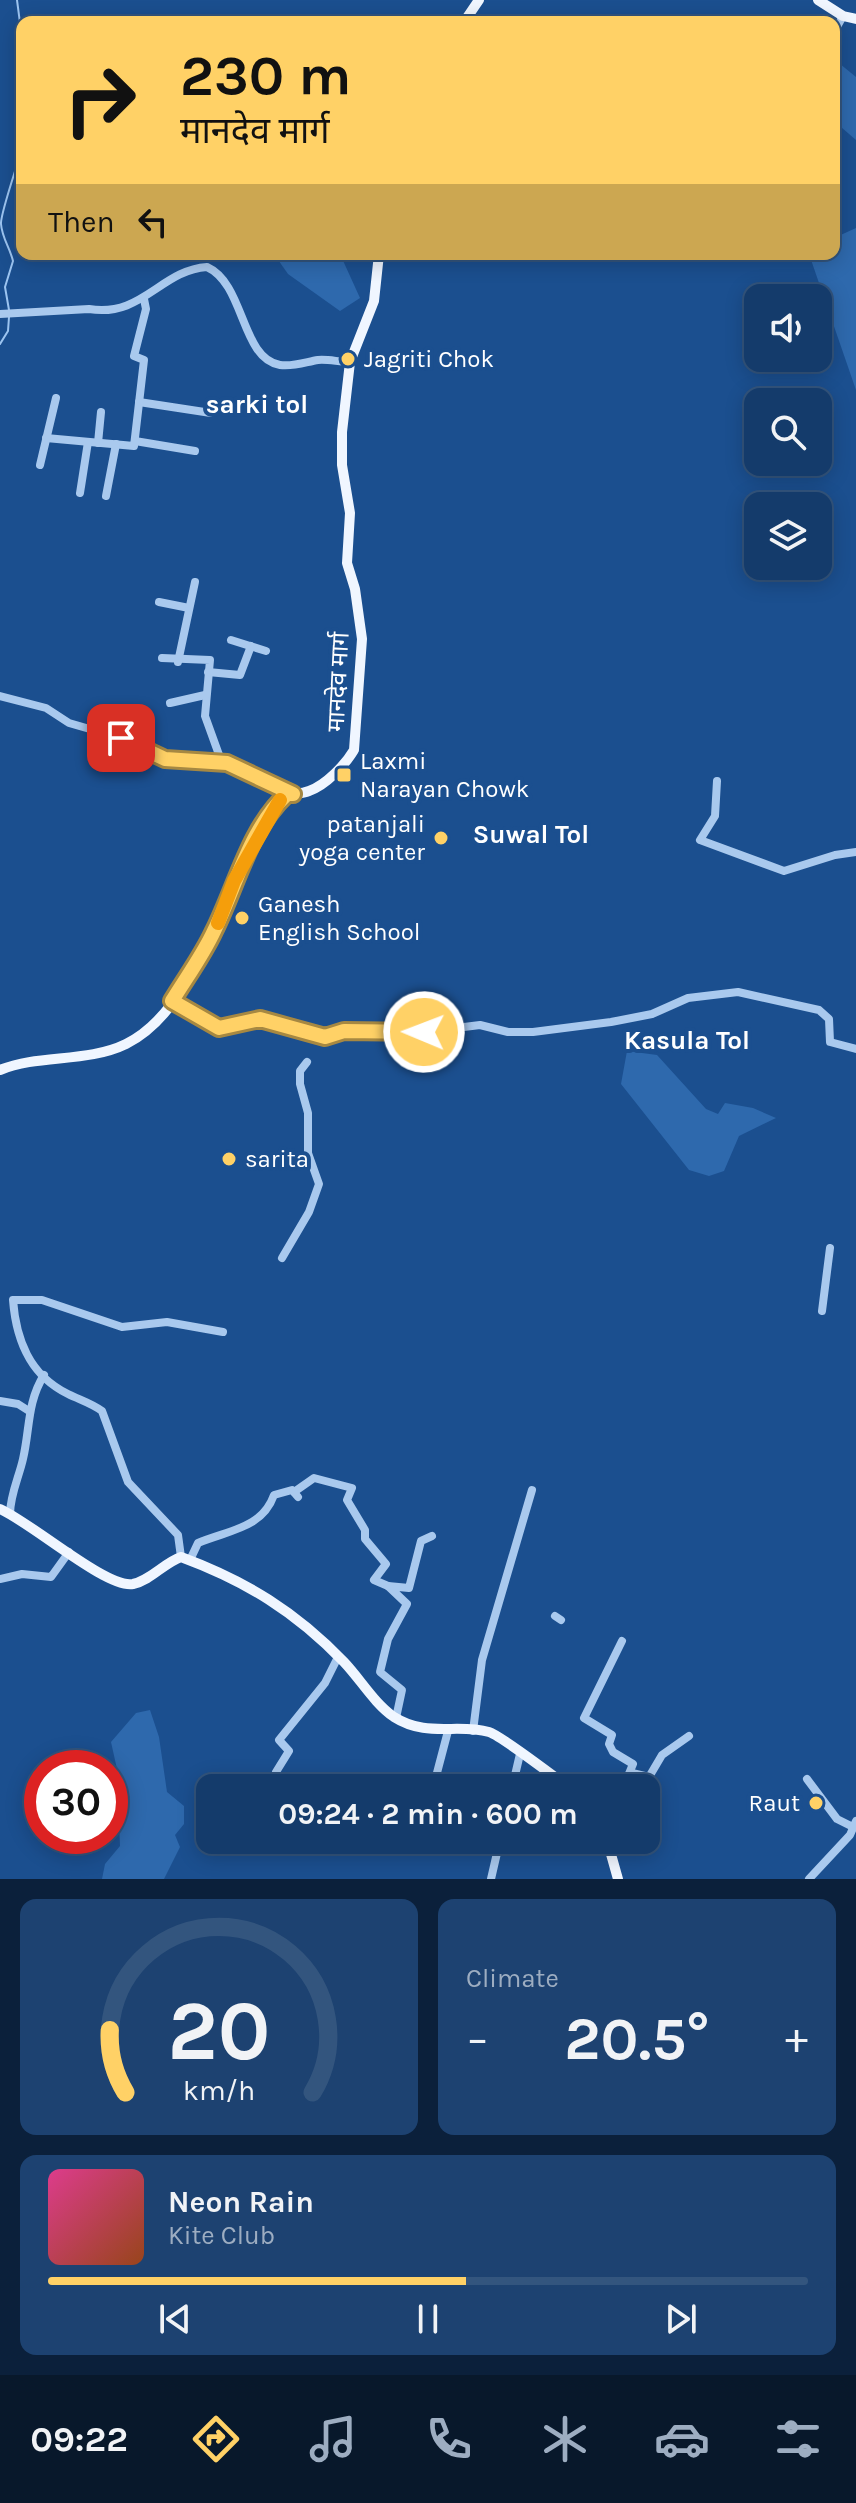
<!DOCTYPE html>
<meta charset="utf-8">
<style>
body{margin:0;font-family:Karla,"Noto Sans Devanagari",sans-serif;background:#1d4271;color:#f1f3f6;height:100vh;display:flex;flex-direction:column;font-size:30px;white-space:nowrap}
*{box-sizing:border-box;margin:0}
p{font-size:26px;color:#9dadc1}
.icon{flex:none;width:44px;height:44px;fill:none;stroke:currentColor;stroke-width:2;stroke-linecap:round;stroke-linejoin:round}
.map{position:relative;height:1879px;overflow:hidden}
.panel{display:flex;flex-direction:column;gap:20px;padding:20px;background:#0b203b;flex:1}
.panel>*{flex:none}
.top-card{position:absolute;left:16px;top:16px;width:824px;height:244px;border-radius:16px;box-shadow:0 4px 20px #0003,0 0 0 2px #33557e;background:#ffd166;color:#111;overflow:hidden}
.fabs{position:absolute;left:744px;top:284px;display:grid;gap:16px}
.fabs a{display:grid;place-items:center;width:88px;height:88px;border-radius:16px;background:#143b6b;box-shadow:0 4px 20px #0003,0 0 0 2px #33557e;font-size:40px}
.speed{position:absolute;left:24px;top:1750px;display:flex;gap:16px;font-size:40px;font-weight:700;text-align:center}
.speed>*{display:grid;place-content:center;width:104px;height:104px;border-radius:50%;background:#143b6b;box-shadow:0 4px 20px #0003,0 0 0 2px #33557e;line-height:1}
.speed .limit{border:12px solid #d22;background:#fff;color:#111}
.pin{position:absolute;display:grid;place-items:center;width:68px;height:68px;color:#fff;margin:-34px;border-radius:16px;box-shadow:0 4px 12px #0006}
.me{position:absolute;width:88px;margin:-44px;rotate:271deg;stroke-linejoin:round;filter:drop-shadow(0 0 6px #0008)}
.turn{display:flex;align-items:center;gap:28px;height:168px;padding:0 32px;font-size:36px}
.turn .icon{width:104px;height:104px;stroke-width:2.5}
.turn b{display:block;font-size:56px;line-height:68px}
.then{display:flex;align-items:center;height:76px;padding:0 32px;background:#0003;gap:16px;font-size:30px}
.big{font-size:60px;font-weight:700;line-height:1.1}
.panel .tile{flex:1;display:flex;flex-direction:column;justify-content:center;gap:12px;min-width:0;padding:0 28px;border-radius:16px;background:#1d4271}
.panel .dial{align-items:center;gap:0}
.dial svg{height:208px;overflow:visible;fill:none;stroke:#33557e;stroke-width:7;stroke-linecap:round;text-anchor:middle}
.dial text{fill:#f1f3f6;stroke:none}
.song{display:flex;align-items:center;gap:24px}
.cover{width:96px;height:96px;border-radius:12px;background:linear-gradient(135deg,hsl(330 70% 55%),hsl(20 70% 35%))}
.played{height:8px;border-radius:4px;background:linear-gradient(90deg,#ffd166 55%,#33557e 55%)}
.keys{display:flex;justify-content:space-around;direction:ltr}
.heat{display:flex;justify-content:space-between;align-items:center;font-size:44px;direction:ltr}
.panel .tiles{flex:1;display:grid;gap:20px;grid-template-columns:1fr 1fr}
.tile:last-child{grid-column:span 2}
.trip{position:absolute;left:196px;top:1774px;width:464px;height:80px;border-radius:16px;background:#143b6b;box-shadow:0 4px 20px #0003,0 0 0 2px #33557e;font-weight:700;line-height:80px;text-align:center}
.tabs{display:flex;height:128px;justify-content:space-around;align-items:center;background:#08182b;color:#9dadc1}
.tabs .icon{width:56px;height:56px}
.tabs .on{color:#ffd166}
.tabs b{font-size:36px;color:#f1f3f6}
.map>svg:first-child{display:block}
</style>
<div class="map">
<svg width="856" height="1879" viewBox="0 0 856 1879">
<rect width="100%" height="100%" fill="#1b4f8f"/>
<g fill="#2e69ad">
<polygon points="834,59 856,77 856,140 834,121"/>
<polygon points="856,228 856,390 809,254 834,254 834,238"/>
<polygon points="274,254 340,254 360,298 340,311 288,274"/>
<polygon points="627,1051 657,1055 706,1109 718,1114 725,1103 753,1108 776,1118 739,1136 724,1171 709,1176 689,1170 621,1084"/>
<polygon points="150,1710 159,1737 167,1792 184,1806 184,1824 175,1835 180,1847 164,1879 102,1879 105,1864 120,1846 117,1769 111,1742 136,1713"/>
</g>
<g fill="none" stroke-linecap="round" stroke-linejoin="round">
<g stroke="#9cc4f0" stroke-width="2">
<polyline points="17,0 22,38"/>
<path d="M9,310L5,287L13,261C10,248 2,238 1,224C0,214 18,164 22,148"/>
<polyline points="0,344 8,331 9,317"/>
</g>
<g stroke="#a9c9ee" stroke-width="8">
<polyline points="834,32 843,16"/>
<path d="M0,314L89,309C142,318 161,270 207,267C245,284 241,359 280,365C293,367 306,362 318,360C328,359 339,362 350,362"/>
<polyline points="139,402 211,413"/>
<polyline points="46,438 134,446 144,360 134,356 146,309 144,299"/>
<polyline points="135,441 195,451"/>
<polyline points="98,443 101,412"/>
<polyline points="40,465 56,398"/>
<polyline points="80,493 88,442"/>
<polyline points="106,496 116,444"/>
<polyline points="159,602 189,608"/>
<polyline points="231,640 266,651"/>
<polyline points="162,658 210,660 205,716 222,763"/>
<polyline points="178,662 195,582"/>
<polyline points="208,672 240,675 251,646"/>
<polyline points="0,696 46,708 69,723 121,738 165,759 227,763 293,794"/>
<polyline points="170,703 205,695"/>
<polyline points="717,781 715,816 700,840 784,871 835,855 856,852"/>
<polyline points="172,1001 219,1028 260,1019 325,1037 344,1031 424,1032 480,1025 508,1032 533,1032 611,1022 652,1014 688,998 738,992 819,1010 829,1019 830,1042 856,1049"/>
<polyline points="282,1258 309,1212 319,1184 308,1153 308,1113 300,1084 300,1071 307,1062"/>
<polyline points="822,1311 830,1248"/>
<polyline points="0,1401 18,1404 29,1411"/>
<polyline points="294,1492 314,1478 352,1488 347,1500 365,1530 365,1539 386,1564 374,1580 388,1586"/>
<path d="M10,1514C10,1495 19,1477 23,1459C30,1429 27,1402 44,1375"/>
<path d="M181,1557L178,1535L128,1482L102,1411C91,1403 80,1400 68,1394C29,1375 16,1339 13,1300H42L122,1327L167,1322L223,1332"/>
<path d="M190,1560L198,1543C228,1530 262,1529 274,1495L292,1490L298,1497"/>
<polyline points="0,1579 22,1574 51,1577 69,1552"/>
<polyline points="555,1616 561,1620"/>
<polyline points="622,1641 584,1718 612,1735 609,1744 613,1752 633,1764 623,1788"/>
<polyline points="396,1718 402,1690 380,1672 388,1639 407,1604 388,1586 409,1588 421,1541 432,1536"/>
<polyline points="473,1731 482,1660 532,1490"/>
<polyline points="632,1773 649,1777 662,1755 689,1736"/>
<polyline points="807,1779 837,1819 853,1827"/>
<polyline points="272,1788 276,1772 289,1751 279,1740 325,1683 338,1657"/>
<polyline points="433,1788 448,1731"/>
<polyline points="512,1788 520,1754"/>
<polyline points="491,1879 500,1840"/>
<polyline points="809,1879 850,1835 856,1821"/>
</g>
<g stroke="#f0f6ff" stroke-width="10">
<polyline points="818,0 843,16 856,19"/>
<polyline points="464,22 479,0"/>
<path d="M0,1070C39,1054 87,1063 126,1044C205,1005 224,867 277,803C287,791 296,796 309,791C326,785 345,765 354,750L362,639L355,589L347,563L350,513L342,465V432L350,362L374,301L379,254"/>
<path d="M0,1509C32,1523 107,1589 133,1584C151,1580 164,1563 181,1557C246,1581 296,1612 344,1662C361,1680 374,1703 394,1717C427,1738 457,1723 489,1732C502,1736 554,1777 570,1788"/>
<polyline points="607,1840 618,1879"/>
</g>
</g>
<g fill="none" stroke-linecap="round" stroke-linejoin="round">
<g stroke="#a68842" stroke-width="20">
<path id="route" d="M121,738L165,759L227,763L293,794H287C249,829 237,885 214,931C203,955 186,978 172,1001L219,1028L260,1019L325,1037L344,1031L424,1032"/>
</g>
<use href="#route" stroke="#ffd166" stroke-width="14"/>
<polyline stroke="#f59e0b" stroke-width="14" points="218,923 234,881 280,800"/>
</g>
<g fill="#ffd166" stroke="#1b4f8f" stroke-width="3">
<circle cx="348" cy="359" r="8"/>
<rect x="336" y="767" width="16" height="16" rx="4"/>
<circle cx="441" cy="838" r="8"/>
<circle cx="242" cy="918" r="8"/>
<circle cx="229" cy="1159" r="8"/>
<circle cx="816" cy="1803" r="8"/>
</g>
<g text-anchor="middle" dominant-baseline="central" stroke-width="8" stroke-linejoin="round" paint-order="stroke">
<g font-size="24" fill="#fff" stroke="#1b4f8f" text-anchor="start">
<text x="364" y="359">Jagriti Chok</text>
<text x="360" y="761">Laxmi<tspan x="360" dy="28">Narayan Chowk</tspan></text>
<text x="425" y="824" text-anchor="end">patanjali<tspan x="425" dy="28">yoga center</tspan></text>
<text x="258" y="904">Ganesh<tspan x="258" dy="28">English School</tspan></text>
<text x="245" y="1159">sarita</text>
<text x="800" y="1803" text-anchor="end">Raut</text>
</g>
<g font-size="24" fill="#fff" stroke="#1b4f8f">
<text transform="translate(338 682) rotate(-87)">मानदेव मार्ग</text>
</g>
<g font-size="26" font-weight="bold" fill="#fff" stroke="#1b4f8f">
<text x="257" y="404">sarki tol</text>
<text x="531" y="834">Suwal Tol</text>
<text x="687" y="1040">Kasula Tol</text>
</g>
</g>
</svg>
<div class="fabs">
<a><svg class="icon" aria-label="sound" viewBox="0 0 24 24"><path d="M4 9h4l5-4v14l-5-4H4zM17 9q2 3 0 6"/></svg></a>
<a><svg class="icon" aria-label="search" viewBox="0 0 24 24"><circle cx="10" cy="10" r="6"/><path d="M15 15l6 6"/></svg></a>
<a><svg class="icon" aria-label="layers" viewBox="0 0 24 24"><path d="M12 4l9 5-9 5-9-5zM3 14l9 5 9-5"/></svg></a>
</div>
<div class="speed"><div class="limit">30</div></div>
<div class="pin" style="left:121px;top:738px;background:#d93025"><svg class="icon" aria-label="arrive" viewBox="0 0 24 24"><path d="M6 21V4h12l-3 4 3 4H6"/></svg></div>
<svg class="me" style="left:424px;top:1032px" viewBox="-20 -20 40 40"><circle r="17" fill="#ffd166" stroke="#fff" stroke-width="3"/><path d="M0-11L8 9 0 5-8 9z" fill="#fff"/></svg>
<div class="trip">09:24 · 2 min · 600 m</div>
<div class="top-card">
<div class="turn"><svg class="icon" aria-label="right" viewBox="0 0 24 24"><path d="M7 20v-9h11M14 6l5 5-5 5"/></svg><div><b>230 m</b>मानदेव मार्ग</div></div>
<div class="then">Then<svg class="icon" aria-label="left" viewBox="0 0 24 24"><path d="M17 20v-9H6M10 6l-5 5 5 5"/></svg></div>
</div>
</div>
<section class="panel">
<div class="tiles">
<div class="tile dial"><svg viewBox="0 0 100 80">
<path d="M14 69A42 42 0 1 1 86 69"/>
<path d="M14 69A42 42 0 0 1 8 45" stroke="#ffd166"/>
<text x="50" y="56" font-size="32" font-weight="700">20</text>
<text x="50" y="72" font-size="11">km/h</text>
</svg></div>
<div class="tile"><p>Climate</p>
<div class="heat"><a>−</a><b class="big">20.5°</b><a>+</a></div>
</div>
<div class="tile">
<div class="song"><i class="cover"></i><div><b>Neon Rain</b><p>Kite Club</p></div></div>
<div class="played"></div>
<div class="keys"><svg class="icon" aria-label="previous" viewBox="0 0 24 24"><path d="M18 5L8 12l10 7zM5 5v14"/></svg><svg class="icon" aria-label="pause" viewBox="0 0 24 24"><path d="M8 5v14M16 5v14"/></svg><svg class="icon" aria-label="next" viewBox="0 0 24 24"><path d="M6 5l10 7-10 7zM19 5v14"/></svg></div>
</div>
</div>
</section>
<nav class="tabs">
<b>09:22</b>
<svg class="icon on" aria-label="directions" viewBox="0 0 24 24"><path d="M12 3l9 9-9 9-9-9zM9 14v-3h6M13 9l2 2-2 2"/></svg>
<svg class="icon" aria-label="music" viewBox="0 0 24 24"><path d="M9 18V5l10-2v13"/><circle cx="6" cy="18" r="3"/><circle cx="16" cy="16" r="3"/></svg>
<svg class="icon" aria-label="phone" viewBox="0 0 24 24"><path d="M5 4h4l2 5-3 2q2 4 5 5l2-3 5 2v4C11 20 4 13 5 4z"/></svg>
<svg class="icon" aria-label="climate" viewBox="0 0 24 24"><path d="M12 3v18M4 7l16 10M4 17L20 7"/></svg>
<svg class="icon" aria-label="car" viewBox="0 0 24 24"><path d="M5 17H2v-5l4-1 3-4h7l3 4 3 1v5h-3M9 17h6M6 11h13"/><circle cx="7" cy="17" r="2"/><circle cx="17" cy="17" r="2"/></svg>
<svg class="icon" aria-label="filters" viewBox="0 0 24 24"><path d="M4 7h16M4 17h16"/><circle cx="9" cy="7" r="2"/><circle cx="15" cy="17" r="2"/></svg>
</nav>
